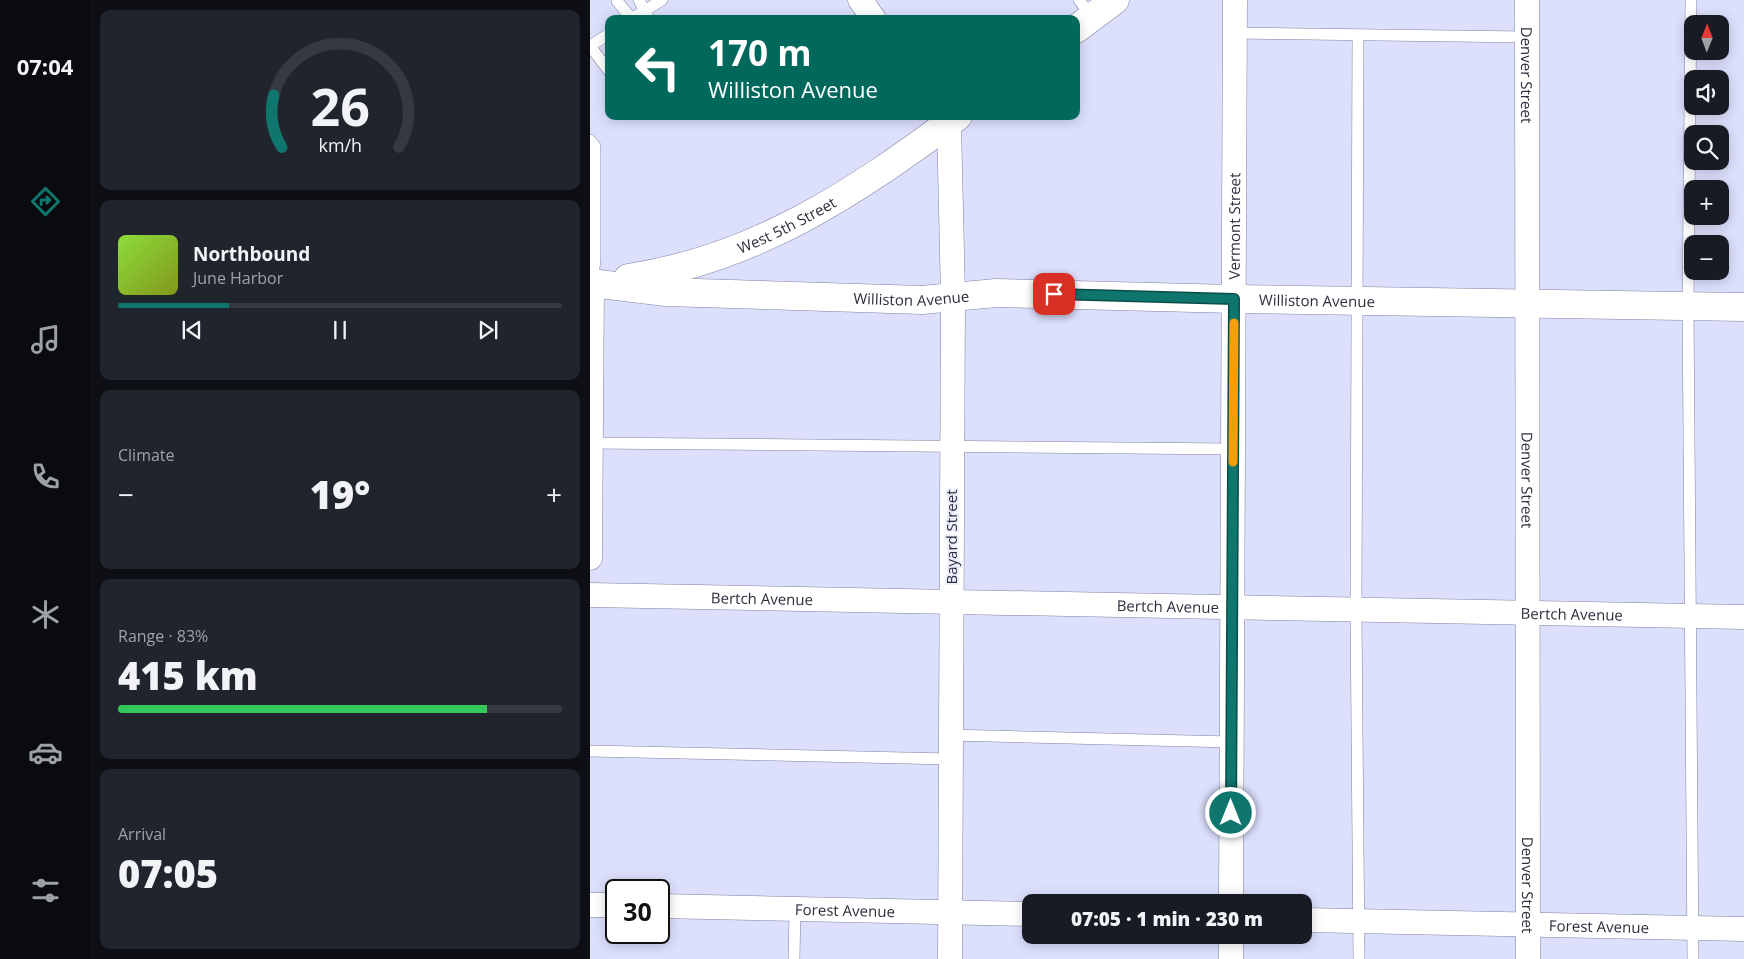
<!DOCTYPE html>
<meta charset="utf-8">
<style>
body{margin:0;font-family:"Open Sans",sans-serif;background:#20242c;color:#f1f3f6;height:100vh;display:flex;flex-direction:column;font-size:19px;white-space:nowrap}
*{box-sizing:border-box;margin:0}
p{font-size:16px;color:#9ea1a6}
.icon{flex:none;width:28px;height:28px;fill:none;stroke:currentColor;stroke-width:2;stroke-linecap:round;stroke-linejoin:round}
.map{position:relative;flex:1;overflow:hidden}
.side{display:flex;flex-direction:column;gap:10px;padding:10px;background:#0d0f14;width:500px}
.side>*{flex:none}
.hud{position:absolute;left:15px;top:15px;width:475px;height:105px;border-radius:10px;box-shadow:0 2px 12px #0003;background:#00695c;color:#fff;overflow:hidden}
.needle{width:32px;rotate:1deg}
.buttons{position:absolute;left:1094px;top:15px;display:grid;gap:10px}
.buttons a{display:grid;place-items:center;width:45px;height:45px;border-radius:10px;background:#171b24;box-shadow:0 2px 12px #0003;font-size:25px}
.speed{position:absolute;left:15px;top:879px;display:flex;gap:10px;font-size:25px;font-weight:700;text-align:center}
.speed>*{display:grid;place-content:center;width:65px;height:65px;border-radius:50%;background:#171b24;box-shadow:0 2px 12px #0003;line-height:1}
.speed .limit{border:2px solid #111;border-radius:8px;background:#fff;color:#111}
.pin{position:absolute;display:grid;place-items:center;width:42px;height:42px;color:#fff;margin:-21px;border-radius:10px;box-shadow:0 2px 8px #0006}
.me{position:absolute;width:55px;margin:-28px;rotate:0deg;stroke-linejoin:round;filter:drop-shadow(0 0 4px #0008)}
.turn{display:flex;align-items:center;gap:18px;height:105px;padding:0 20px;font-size:22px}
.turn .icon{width:65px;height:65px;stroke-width:2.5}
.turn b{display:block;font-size:35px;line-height:42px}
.big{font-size:38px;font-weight:800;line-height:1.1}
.side .tile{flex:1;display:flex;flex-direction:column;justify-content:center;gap:8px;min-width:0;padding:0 18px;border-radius:10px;background:#20242c}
.side .dial{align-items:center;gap:0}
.dial svg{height:130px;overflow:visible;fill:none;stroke:#363941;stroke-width:7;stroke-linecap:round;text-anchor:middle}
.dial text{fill:#f1f3f6;stroke:none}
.song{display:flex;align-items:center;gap:15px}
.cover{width:60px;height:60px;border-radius:8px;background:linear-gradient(135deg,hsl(90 70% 55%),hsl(70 70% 35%))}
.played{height:5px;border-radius:2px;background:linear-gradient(90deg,#0f766e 25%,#363941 25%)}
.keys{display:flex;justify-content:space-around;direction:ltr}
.heat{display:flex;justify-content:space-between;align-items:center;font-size:28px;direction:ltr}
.charge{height:8px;border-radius:4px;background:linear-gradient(90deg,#34c759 83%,#363941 0)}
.trip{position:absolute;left:432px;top:894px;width:290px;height:50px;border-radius:10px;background:#171b24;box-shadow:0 2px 12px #0003;font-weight:800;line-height:50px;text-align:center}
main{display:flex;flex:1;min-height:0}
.tab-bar{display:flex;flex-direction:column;width:90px;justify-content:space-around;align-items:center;background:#090b0e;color:#9ea1a6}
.tab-bar .icon{width:35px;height:35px}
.tab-bar .current{color:#0f766e}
.tab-bar b{font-size:22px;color:#f1f3f6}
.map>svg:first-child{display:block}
</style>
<main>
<nav class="tab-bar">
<b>07:04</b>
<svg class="icon current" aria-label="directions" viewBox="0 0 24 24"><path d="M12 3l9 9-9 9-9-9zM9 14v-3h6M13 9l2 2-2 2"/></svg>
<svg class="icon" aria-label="music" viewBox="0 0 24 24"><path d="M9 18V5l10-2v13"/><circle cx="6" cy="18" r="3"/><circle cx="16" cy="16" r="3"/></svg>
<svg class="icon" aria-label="phone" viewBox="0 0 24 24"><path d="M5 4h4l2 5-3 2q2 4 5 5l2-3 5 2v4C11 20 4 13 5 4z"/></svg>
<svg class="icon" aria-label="climate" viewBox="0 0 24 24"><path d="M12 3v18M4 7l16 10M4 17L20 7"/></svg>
<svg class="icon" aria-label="car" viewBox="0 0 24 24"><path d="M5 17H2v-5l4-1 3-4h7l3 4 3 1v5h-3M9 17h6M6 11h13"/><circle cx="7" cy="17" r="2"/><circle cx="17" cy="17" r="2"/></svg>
<svg class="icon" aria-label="filters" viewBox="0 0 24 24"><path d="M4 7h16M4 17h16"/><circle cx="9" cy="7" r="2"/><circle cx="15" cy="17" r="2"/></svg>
</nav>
<section class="side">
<div class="tile dial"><svg viewBox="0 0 100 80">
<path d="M14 69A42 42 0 1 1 86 69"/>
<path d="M14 69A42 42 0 0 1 9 37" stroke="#0f766e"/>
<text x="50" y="56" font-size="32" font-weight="700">26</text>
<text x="50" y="72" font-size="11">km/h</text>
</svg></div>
<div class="tile">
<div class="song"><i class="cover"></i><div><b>Northbound</b><p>June Harbor</p></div></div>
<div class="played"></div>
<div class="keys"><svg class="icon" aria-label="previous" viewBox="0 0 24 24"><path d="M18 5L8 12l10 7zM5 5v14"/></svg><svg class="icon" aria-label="pause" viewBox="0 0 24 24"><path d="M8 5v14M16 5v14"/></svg><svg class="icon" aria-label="next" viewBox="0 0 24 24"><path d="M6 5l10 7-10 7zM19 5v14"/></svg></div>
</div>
<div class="tile"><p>Climate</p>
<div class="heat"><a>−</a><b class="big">19°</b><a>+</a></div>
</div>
<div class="tile"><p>Range · 83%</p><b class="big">415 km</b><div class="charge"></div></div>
<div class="tile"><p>Arrival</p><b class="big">07:05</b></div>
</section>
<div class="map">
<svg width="1154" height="959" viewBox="0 0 1154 959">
<rect width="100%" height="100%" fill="#dde0fd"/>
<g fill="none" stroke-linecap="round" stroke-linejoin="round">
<g stroke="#7e81a1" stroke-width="12">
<g id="lane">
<polyline points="49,0 59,19"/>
<polyline points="489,0 502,17"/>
<polyline points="1101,0 1098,306 1103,959"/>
<polyline points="27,1 41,18"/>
<polyline points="41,19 72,0"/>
<polyline points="644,33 937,37"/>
<polyline points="768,35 766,610 769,959"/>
<polyline points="0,46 19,71"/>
<polyline points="0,46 19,34"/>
<polyline points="0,140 5,146 5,260 2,283"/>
<polyline points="0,443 643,449"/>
<polyline points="360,735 642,742"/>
<polyline points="0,751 360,759"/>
<polyline points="204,959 205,909"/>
</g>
</g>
<g stroke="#7e81a1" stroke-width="25">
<g id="street">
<polyline points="270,0 284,19"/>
<path id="s1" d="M937,0L938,959"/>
<polyline points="354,116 359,123 363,297 360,959"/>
<polyline points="0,558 2,283"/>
<path id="s2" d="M0,595L1154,617"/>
<path id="s3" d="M641,902L645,0"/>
<polyline points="0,905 26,905"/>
<path id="s4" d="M69,906L441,914"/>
<path id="s5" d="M714,920L1154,929"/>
<polyline points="641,959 641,935"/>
</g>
</g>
<g stroke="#7e81a1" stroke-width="29">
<g id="secondary">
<polyline points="486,29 525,0"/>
<path id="s6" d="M38,278C166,259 266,192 368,116"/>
<path id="s7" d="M0,283L76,292L332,300L406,293L644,299L1154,307"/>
</g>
</g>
<use href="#lane" stroke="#fff" stroke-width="11"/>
<use href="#street" stroke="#fff" stroke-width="24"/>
<use href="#secondary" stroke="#fff" stroke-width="28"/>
</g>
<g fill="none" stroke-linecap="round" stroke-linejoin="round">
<g stroke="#0a4d48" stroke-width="12">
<polyline id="route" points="464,294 644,299 641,813"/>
</g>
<use href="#route" stroke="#0f766e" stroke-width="9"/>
<polyline stroke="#f59e0b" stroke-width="9" points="643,462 644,323"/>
</g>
<g text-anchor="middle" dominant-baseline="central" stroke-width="4" stroke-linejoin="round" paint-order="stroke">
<g font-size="15" fill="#2d2e3c" stroke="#edeefd">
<text stroke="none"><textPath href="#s1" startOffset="75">Denver Street</textPath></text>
<text stroke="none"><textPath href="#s6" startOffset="168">West 5th Street</textPath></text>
<text stroke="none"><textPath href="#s3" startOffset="676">Vermont Street</textPath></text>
<text stroke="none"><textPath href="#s7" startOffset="322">Williston Avenue</textPath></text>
<text stroke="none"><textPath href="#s7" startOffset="728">Williston Avenue</textPath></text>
<text stroke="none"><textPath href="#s1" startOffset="480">Denver Street</textPath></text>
<text transform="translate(361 537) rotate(-90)">Bayard Street</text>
<text stroke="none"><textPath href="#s2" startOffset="172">Bertch Avenue</textPath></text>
<text stroke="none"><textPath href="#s2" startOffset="578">Bertch Avenue</textPath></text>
<text stroke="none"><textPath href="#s2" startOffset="982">Bertch Avenue</textPath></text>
<text stroke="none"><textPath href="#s1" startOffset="885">Denver Street</textPath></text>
<text stroke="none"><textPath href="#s4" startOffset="186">Forest Avenue</textPath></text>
<text stroke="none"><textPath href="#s5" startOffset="295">Forest Avenue</textPath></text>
</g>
</g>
</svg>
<div class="buttons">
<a><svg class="needle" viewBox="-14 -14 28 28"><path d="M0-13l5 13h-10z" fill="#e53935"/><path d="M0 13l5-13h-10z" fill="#9ea1a6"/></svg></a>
<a><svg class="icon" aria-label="sound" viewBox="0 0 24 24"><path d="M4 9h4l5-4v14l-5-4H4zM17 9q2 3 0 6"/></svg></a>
<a><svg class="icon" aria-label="search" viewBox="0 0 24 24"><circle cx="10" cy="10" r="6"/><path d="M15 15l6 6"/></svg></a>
<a>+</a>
<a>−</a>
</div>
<div class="speed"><div class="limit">30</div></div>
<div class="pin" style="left:464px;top:294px;background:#d93025"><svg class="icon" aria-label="arrive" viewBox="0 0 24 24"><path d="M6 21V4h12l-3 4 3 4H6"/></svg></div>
<svg class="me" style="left:641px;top:813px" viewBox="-20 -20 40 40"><circle r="17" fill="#0f766e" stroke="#fff" stroke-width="3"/><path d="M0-11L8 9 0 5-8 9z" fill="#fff"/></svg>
<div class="trip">07:05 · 1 min · 230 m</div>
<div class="hud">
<div class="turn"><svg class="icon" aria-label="left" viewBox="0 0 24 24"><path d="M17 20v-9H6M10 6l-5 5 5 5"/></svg><div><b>170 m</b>Williston Avenue</div></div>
</div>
</div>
</main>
